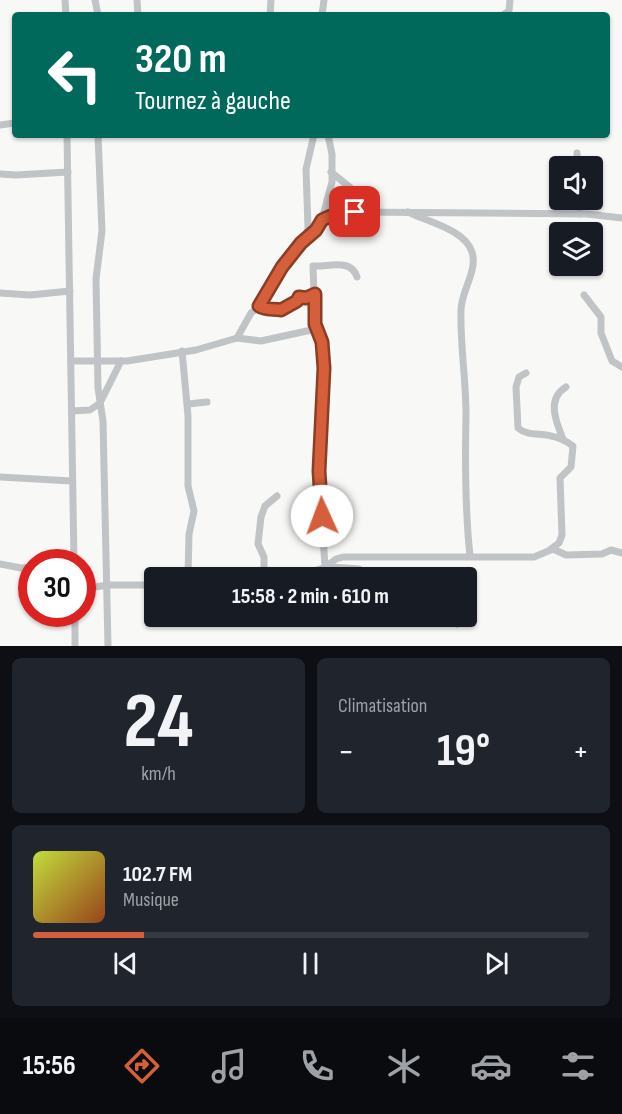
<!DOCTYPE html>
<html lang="fr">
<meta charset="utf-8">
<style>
body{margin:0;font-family:"Sofia Sans Condensed",sans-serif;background:#20242c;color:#f1f3f6;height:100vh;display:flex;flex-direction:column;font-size:22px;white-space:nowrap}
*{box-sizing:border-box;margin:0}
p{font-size:20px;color:#9ea1a6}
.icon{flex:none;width:33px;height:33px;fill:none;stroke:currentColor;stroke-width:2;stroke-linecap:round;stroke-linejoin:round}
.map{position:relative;height:646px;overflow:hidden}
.drawer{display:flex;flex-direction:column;gap:12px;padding:12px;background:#0d0f14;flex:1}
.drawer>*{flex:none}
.guide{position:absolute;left:12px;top:12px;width:598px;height:126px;border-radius:6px;box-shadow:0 2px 4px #0004;background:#00695c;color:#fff;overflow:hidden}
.fabs{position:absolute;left:549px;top:156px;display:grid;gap:12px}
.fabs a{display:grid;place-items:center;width:54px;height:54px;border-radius:6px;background:#171b24;box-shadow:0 2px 4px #0004;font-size:30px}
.speed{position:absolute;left:18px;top:549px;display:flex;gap:12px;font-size:30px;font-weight:700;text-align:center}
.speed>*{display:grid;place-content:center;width:78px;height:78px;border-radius:50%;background:#171b24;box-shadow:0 2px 4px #0004;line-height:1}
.speed .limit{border:9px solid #d22;background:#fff;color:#111}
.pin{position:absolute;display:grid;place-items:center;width:51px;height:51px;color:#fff;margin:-26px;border-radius:12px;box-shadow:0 3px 9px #0006}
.me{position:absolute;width:66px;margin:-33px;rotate:358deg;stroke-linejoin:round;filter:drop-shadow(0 0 4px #0008)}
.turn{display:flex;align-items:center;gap:21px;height:126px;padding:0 24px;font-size:27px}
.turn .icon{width:78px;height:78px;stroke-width:2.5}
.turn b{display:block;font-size:42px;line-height:51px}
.big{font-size:45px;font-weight:700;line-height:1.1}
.drawer .card{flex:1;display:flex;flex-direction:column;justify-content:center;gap:9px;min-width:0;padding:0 21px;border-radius:9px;background:#20242c}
.drawer .dial{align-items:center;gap:0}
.dial b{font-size:78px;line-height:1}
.song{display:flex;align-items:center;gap:18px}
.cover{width:72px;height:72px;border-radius:9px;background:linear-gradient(135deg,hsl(70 70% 55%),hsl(20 70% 35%))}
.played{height:6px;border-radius:3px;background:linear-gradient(90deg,#d45f3a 20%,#363941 20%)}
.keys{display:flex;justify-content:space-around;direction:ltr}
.heat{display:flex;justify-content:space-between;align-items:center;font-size:33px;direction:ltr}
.drawer .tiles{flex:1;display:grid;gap:12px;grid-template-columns:1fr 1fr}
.card:last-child{grid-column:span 2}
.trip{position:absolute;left:144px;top:567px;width:333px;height:60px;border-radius:6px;background:#171b24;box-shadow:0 2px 4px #0004;font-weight:700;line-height:60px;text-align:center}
.menu{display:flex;height:96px;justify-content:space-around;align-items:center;background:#090b0e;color:#9ea1a6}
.menu .icon{width:42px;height:42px}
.menu .active{color:#d45f3a}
.menu b{font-size:27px;color:#f1f3f6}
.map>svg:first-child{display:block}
</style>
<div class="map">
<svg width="622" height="646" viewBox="0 0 622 646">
<rect width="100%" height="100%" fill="#f8f8f6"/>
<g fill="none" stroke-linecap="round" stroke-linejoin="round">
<g stroke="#c0c4c7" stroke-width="7">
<polyline points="65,0 66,15"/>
<polyline points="95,0 98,15"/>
<polyline points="137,0 138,15"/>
<polyline points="270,15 271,0"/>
<polyline points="322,15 324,0"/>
<polyline points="503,15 509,11 510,0"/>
<polyline points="0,125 15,123"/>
<polyline points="67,135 74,562"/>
<polyline points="98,135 102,231 96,279 98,388 103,421 108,646"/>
<polyline points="577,153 578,166"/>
<polyline points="331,172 352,189 365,206 363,212"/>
<polyline points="0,174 16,175 68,172"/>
<path d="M408,212C429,222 465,230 472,252C478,271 461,291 461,310C460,345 466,379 466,415C465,461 465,510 470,556"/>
<polyline points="579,214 579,200"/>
<polyline points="322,220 335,214 355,212 587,214 622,218"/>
<polyline points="306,239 308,228 306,169 314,135"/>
<polyline points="0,293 30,295 70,291"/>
<polyline points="584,295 601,317 601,333 612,361 622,367"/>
<path d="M259,306L269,310C280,306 290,311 299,297L306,298L315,294"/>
<polyline points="237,338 261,341 316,329"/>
<polyline points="182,351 188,416 188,486 194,511 189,534 188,578"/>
<polyline points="71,361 127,361 196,350 237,338 251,313 261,305 282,267 301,243 314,233 321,223 332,182 332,154 328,135"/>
<path d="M526,373L519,377L516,387L518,428C527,436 540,433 551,436C559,437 566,441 573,446L571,467L560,478L562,535L559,543L551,549"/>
<polyline points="188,404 207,402"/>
<polyline points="72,411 90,410 100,403 121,361"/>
<path d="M563,439C556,422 546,399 566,387"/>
<polyline points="0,477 72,481"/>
<polyline points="0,564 21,568 32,567"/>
<path d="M325,567L319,471L324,368L322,342L315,324L313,266C329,267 351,258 357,277"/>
<polyline points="325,567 336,559 343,557 534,557 553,549 566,555 602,554 611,550 622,553"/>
<polyline points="264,576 264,557 258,544 261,517 265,506 277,496"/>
<polyline points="261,578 272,574 298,576 320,569 333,567 359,569 368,578"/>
<polyline points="82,589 108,585 154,585"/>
<polyline points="75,614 75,646"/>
<polyline points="444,616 457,624"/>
</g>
</g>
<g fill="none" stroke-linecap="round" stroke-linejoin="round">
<g stroke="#8a3e26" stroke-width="15">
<path id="route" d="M322,516L319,471L324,368L322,342L315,324V294L306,298L299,297L297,301L281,310C273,308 266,311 259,306L282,267L301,243L316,230L322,220L335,214L355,212"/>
</g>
<use href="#route" stroke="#d45f3a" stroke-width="10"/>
</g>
</svg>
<div class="fabs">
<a><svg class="icon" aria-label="sound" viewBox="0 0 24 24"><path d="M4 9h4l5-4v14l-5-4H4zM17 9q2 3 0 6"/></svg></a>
<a><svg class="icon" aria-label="layers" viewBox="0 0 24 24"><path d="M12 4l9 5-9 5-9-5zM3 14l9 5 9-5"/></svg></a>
</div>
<div class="speed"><div class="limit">30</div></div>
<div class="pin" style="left:355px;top:212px;background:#d93025"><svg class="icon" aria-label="arrive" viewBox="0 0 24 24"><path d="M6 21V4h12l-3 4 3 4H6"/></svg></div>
<svg class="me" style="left:322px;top:516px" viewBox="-20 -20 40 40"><circle r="19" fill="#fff"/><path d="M0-13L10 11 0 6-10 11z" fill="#d45f3a"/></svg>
<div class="trip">15:58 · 2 min · 610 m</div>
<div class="guide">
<div class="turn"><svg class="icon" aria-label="left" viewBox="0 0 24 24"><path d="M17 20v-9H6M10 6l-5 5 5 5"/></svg><div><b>320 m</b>Tournez à gauche</div></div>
</div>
</div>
<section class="drawer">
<div class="tiles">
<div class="card dial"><b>24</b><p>km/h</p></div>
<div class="card"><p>Climatisation</p>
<div class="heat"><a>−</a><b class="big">19°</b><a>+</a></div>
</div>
<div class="card">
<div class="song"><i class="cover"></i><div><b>102.7 FM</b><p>Musique</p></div></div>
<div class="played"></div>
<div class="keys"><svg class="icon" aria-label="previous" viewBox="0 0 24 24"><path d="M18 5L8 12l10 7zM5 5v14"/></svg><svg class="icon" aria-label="pause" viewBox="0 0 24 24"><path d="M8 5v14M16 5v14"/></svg><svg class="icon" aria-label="next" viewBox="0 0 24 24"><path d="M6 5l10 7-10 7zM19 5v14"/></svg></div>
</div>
</div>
</section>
<nav class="menu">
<b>15:56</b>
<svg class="icon active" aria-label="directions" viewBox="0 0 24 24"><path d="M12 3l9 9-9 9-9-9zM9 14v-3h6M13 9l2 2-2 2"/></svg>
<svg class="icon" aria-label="music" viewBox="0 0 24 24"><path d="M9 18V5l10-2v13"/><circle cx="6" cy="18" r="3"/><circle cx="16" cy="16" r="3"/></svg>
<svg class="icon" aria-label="phone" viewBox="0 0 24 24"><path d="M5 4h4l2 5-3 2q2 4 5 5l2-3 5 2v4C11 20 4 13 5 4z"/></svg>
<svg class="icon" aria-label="climate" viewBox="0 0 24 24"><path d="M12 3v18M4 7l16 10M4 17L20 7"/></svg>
<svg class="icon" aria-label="car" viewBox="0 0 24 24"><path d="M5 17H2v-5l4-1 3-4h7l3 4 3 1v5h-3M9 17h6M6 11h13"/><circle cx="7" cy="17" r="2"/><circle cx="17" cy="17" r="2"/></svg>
<svg class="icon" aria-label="filters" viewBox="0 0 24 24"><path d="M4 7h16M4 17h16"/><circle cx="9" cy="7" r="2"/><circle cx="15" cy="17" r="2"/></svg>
</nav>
